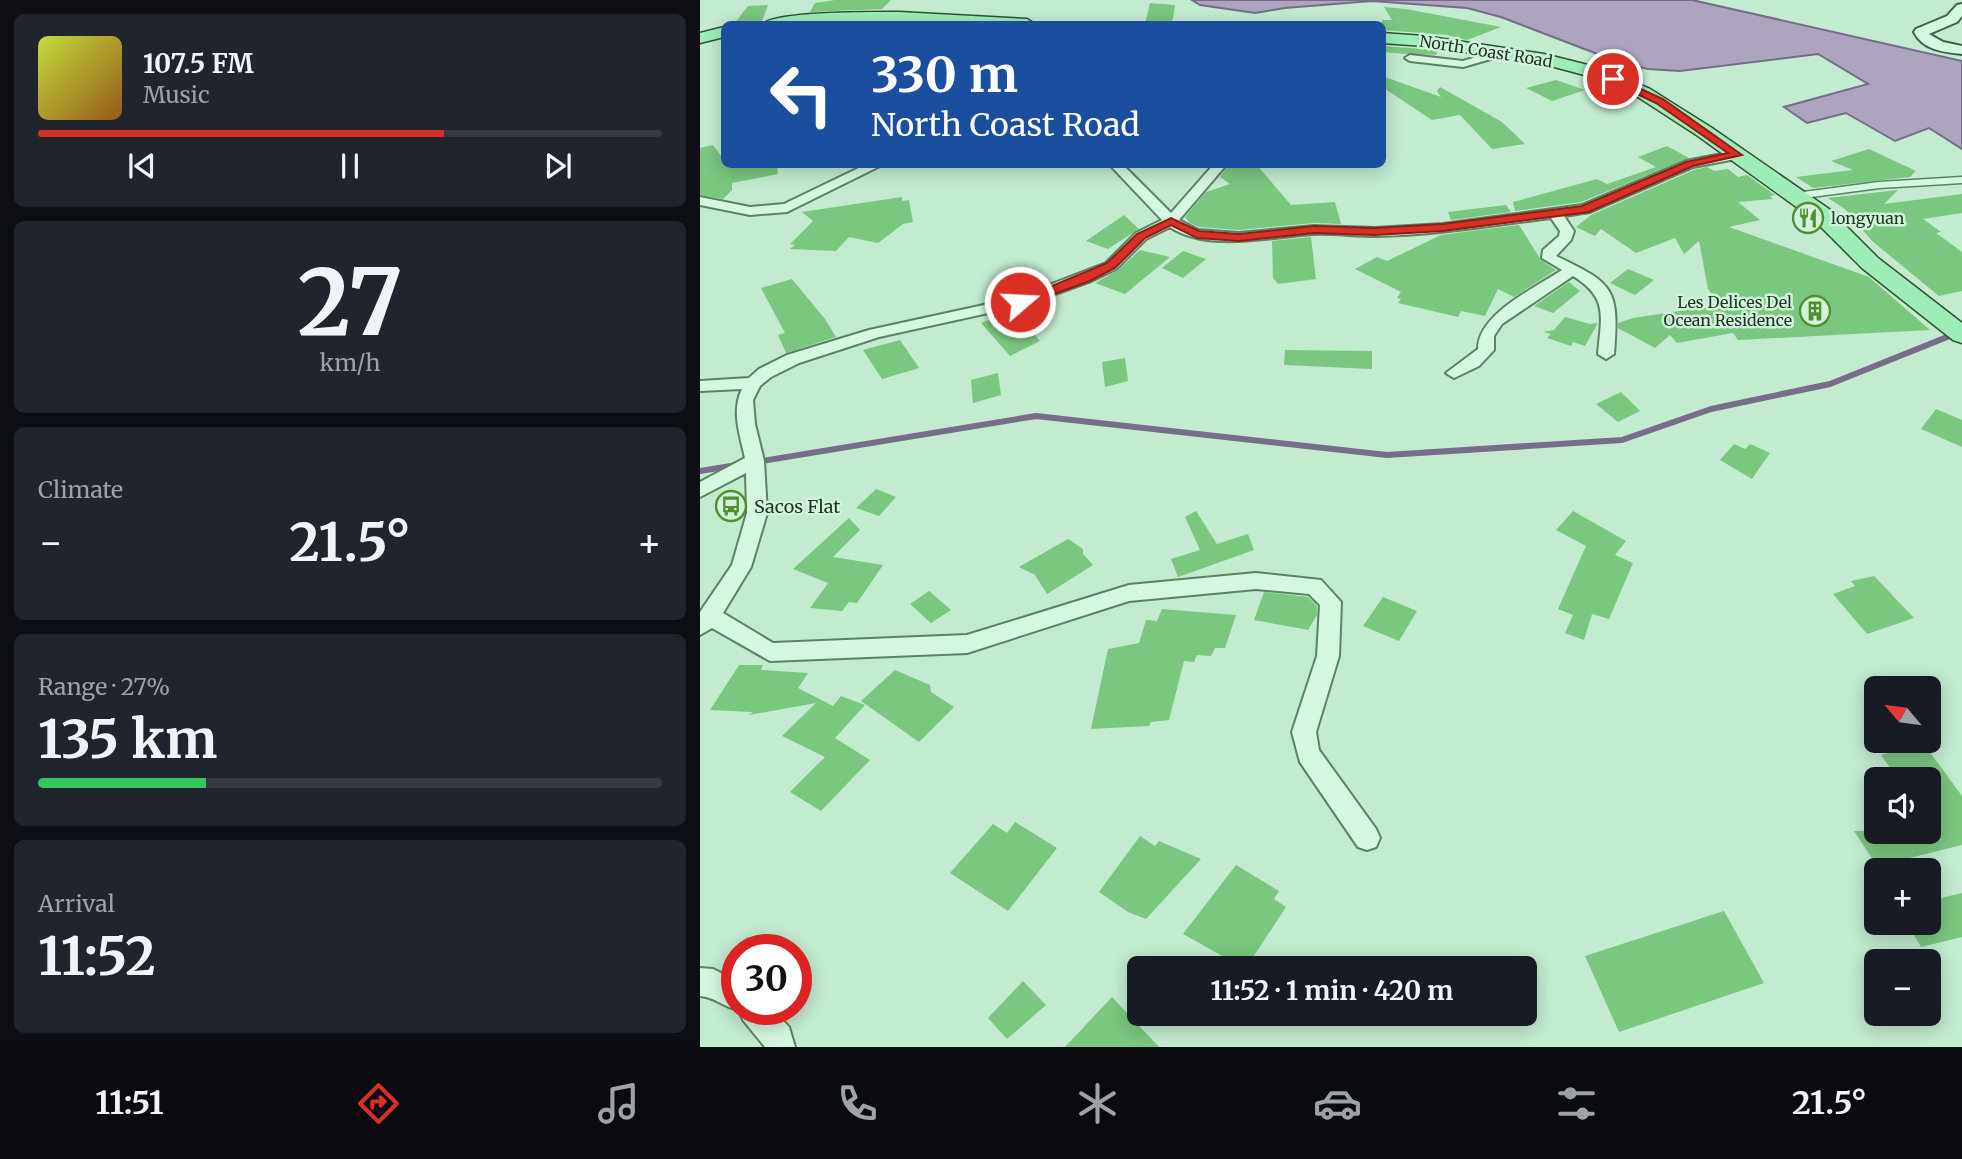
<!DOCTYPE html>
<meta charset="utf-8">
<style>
body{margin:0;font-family:Merriweather,serif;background:#20242c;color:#f1f3f6;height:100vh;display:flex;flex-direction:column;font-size:26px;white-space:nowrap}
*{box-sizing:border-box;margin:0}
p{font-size:23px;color:#9ea1a6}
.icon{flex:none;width:38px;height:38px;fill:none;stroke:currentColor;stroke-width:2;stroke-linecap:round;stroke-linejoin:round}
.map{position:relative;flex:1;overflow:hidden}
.details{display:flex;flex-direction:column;gap:14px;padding:14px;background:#0d0f14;width:700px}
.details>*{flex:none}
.hud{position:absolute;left:21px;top:21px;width:665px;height:147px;border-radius:10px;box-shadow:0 4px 18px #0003;background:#1a4fa0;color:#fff;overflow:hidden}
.needle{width:46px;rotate:299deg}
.tools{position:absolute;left:1164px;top:676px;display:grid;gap:14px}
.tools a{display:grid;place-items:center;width:77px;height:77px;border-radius:10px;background:#171b24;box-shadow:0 4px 18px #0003;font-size:35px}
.speed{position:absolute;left:21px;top:934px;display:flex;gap:14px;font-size:35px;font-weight:700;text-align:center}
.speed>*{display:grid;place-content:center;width:91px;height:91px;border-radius:50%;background:#171b24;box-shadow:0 4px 18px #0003;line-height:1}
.speed .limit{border:10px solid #d22;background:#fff;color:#111}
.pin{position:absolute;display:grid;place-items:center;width:60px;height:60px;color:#fff;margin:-30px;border:4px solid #fff;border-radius:50%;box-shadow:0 2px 7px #0007}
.me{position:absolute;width:77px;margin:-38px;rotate:71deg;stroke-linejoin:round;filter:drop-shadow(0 0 5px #0008)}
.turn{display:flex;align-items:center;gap:24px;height:147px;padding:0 35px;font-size:32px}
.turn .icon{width:91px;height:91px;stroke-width:2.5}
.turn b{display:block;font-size:49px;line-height:60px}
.big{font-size:52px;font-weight:700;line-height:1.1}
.details .tile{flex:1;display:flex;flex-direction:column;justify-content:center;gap:10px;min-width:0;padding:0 24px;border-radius:10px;background:#20242c}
.details .dial{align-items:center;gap:0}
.dial b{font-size:91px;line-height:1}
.song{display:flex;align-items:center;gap:21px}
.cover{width:84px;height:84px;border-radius:10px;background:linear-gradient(135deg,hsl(70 70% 55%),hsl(30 70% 35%))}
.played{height:7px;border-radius:4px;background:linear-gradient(90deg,#d93025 65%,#363941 65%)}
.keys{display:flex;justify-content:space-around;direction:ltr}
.heat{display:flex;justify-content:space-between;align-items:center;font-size:38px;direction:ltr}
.charge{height:10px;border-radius:5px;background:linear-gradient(90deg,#34c759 27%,#363941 0)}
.trip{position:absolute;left:427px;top:956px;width:410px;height:70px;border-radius:10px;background:#171b24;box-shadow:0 4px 18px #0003;font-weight:700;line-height:70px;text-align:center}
.menu{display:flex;height:112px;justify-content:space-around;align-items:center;background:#090b0e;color:#9ea1a6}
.menu .icon{width:49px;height:49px}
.menu .on{color:#d93025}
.menu b{font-size:32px;color:#f1f3f6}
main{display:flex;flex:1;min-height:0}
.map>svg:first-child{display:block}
</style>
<main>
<section class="details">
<div class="tile">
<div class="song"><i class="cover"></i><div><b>107.5 FM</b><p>Music</p></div></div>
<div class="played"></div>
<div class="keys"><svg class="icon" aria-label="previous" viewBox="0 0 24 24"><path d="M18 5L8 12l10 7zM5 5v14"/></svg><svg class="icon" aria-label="pause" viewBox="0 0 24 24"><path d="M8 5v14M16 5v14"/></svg><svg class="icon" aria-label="next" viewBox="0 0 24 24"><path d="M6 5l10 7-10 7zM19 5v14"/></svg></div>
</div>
<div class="tile dial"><b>27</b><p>km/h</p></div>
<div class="tile"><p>Climate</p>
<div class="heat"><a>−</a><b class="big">21.5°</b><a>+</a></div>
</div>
<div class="tile"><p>Range · 27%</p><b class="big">135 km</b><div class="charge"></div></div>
<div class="tile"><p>Arrival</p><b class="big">11:52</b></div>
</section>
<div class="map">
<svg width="1262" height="1047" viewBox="0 0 1262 1047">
<rect width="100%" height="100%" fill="#c2ebd0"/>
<polygon fill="#ada4be" stroke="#786c8b" stroke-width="2" points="492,0 992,0 1262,61 1262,149 1229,128 1195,141 1146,113 1107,123 1084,107 1168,84 1118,54 980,71 948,69 921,63 801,17 767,8 672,1 585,8 555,13 500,5"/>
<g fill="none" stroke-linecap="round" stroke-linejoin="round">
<g stroke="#786c8b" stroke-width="6">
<polyline points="56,462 336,416 687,455 922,440 1011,409 1130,384 1262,331"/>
<polyline points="0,471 37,465"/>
</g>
</g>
<g fill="#7ac77f">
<polygon points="135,0 191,0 182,9 110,12 115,3"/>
<polygon points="450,3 475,5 473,19 469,24 445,24"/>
<polygon points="68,5 61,24 34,24 48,6"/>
<polygon points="684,7 706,9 801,27 767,40 747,35 682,30 682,20 692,20"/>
<polygon points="682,46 724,49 738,51 736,55 706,54 682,52"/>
<polygon points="682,76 741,97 737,91 740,87 802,122 825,144 792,149 760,115 732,120 682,87"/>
<polygon points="856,80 885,90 852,101 826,88"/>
<polygon points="13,145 24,160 24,164 77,164 78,174 32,183 32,190 23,199 0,195 0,148"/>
<polygon points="967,146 989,158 881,202 815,211 813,202 897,179 907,184 956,167 938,157"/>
<polygon points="1169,149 1216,171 1210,177 1113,188 1096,177 1153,170 1131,161"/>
<polygon points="529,164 556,164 591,205 635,202 641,224 614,223 539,230 499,227 490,223 485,217 506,192 530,184 520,177"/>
<polygon points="1007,167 1015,171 1028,169 1038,177 1047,175 1075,195 1070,196 1073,199 1038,202 1060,220 1029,227 1169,277 1230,330 1038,340 1033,333 977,343 970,335 955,348 918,328 918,323 933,318 1020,305 1008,289 999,241 984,254 975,238 936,253 901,229 895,236 876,227 891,215 994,170"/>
<polygon points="1198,190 1184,204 1262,194 1262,213 1223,219 1241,232 1236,233 1262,252 1262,291 1239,296 1172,241 1145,209 1128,198"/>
<polygon points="202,197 202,201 209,200 213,222 203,224 178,243 149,237 136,251 90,249 95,245 90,244 113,221 102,212"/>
<polygon points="806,205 811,212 751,220 748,212"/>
<polygon points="424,215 439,229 408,249 386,241"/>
<polygon points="819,225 841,260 856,270 814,297 798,289 785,316 761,311 758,317 698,303 701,299 697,298 701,292 655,269 677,257 687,261 741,235"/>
<polygon points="611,237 616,279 578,284 573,278 572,241"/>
<polygon points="440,250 470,257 425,294 395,283 417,271"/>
<polygon points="483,251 506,259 483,278 462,268"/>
<polygon points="928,269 954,280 935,295 910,283"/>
<polygon points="92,279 125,319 136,337 86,353 78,335 85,333 61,288"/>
<polygon points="869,282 880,291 853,313 834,306"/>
<polygon points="313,311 340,341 310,356 281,323"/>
<polygon points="865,317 890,324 898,323 885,346 873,342 871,346 847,338 851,334 843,332 854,330"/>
<polygon points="200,340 219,368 182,379 163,350"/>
<polygon points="585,350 672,351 672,369 584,365"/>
<polygon points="425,358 428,381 405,387 402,362"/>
<polygon points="298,373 301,395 273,403 271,380"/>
<polygon points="921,392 940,411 918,422 896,404"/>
<polygon points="1236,409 1262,420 1262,447 1221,429"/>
<polygon points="1034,444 1045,449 1050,444 1070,453 1052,479 1020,460"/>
<polygon points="176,489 196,497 179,516 156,508"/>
<polygon points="496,511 517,544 548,534 554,550 478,577 471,559 500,550 485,517"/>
<polygon points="873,511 926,541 915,555 933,563 909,619 892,614 884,640 865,633 873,615 858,609 886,546 856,530"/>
<polygon points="149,518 160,530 133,557 183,565 157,603 149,602 142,611 110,608 128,583 93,569"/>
<polygon points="368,539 383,549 383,554 393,565 347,594 335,575 319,567"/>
<polygon points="1174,576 1214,618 1167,634 1133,594 1155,586 1151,581"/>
<polygon points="229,591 251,610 231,623 210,604"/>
<polygon points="564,592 608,597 617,606 617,615 608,630 554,620"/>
<polygon points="683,597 717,611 699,641 663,626"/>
<polygon points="462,609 536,615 525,648 515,648 511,656 497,655 494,662 484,661 469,720 451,722 449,726 391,729 408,649 439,643 446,620 457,621"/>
<polygon points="39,665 63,665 61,670 108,673 98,688 133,706 141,696 165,705 135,738 170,760 121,811 90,792 125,757 82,736 116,703 49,715 53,712 10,710"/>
<polygon points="195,670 230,685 231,692 254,707 219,742 161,701"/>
<polygon points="1224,744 1262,796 1262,845 1177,866 1154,831 1228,831 1228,779 1198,779 1181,755"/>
<polygon points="315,822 357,848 308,911 250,873 293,824 307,833"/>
<polygon points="440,836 455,846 459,841 501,859 446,919 428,912 399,892"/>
<polygon points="536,865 579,891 574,899 586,907 546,968 537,968 524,957 483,934"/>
<polygon points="1262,893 1262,937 1221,947 1206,922 1228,922 1228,901"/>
<polygon points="1024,911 1064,983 919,1032 885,956"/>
<polygon points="323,981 346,1005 307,1039 288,1018"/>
<polygon points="412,997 459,1047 365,1047"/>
</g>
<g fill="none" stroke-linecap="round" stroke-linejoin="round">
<g stroke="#5a8462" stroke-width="9">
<polyline id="lane" points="1096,196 1179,185 1262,180"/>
</g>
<g stroke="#5a8462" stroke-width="4">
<g id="street">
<polygon points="797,51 802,54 801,56 763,67 710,61 705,58 710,55 763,61"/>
<path d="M1037,151L1043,155L1041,158L993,167L890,212L864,216L874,231L871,240L856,256C915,284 919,289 914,354L906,359L898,354C901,317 909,298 873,276L802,324L794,336V350L779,366L754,378L746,373L778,349C778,314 835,288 862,270L842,258L843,250L859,236L860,231L851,218C793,225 735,235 676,236C654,236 633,233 612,234C569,237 507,252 470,227L446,239L416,269L391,281L325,305L179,337L99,363L71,377L60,386L53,400L55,424L64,461L67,513L51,567L23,613L73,643L267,635L429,585L556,573L621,580L641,602L639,656L616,732L619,750L676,829L680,838L676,847L667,850L658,847L600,762L592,732L617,656L620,605L609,594L556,589L429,601L267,653L70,661L12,628L0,635V612L32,565L47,513L46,473L0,497V482L45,458C40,435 31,411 42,389L0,391V381L49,378L59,369L87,355L169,330L316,298L406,263L436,233L462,220L409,164H422L471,213L514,164H527L479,220L498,230L539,233L614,226L675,228L743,224L882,205L986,161Z"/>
<polygon points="167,164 184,164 87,212 50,215 0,205 0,197 50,207 84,204"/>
<path d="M0,968L13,969L37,981V1010H73L89,1027L95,1047H65L43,1020L39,1010C25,1008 15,997 0,996Z"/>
</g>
</g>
<g stroke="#3e6644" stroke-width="4">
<path id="secondary" d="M1262,4V16L1257,22L1229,34L1243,42L1262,46V54C1243,52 1223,50 1214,32L1216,29L1247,16L1257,5Z"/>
</g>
<g stroke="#2f5232" stroke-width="3">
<g id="primary">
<path d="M199,12L327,19L335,24L199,22L63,24C76,11 176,12 199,12Z"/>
<polygon points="24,27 24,37 0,43 0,33"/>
<polygon points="682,33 724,36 844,54 904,69 950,89 1012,128 1129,209 1178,258 1262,323 1262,343 1253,340 1162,268 1113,219 998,136 938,97 892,77 843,64 724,46 682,43"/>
</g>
</g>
<use href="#lane" stroke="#d5f7e1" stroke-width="6"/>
<use href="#street" fill="#d5f7e1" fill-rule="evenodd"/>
<use href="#secondary" fill="#d5f7e1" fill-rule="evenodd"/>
<use href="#primary" fill="#9cedb7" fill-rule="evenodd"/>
</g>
<polygon fill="#d93025" stroke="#8d1f18" stroke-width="2" points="913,76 963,99 1042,155 993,166 889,212 743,231 675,235 614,233 539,241 497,238 471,225 445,238 415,268 390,281 324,305 320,306 314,302 407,263 437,234 471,218 499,231 539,234 614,226 675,228 743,224 882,206 986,162 1028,153 956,103 910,81 909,79"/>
<defs>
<g id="restaurant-ring" transform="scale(1.575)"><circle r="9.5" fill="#d1f3dd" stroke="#51902e" stroke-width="1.5"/><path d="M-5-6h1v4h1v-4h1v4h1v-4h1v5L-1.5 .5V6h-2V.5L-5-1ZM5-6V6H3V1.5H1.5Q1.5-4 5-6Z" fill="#51902e"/></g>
<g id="building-ring" transform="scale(1.575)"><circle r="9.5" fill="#d1f3dd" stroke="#51902e" stroke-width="1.5"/><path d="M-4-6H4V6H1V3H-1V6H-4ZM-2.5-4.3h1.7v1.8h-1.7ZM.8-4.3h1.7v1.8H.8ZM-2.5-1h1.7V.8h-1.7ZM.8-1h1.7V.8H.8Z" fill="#51902e"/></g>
<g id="bus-ring" transform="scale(1.575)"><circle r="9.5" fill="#d1f3dd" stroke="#51902e" stroke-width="1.5"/><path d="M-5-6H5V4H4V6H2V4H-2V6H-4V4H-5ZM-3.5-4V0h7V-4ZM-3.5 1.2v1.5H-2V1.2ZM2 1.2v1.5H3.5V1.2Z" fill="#51902e"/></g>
</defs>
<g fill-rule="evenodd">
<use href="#restaurant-ring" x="1108" y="218"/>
<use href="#building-ring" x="1115" y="311"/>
<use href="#bus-ring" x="31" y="506"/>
</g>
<g text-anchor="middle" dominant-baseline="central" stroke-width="5" stroke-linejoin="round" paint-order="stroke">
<g font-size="16" fill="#1e3521" stroke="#d1f3dd">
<text transform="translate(786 51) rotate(9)">North Coast Road</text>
</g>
<g font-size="16" fill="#1e3521" stroke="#d1f3dd" text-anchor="start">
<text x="1131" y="218">longyuan</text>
<text x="1092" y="302" text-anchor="end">Les Delices Del<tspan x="1092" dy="18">Ocean Residence</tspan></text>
</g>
<g font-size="18" fill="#1e3521" stroke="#d1f3dd" text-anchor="start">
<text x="54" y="506">Sacos Flat</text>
</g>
</g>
</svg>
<div class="tools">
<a><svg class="needle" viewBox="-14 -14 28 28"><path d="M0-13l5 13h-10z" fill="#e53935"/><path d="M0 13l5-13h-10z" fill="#9ea1a6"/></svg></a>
<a><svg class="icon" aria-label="sound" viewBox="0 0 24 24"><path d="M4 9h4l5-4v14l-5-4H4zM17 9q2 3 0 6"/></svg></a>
<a>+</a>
<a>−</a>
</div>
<div class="speed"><div class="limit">30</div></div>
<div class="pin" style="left:913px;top:79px;background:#d93025"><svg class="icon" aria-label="arrive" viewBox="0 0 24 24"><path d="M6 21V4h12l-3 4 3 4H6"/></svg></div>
<svg class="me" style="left:320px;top:302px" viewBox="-20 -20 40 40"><circle r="17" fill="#d93025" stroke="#fff" stroke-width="3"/><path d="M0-11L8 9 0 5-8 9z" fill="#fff"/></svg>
<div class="trip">11:52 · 1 min · 420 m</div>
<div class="hud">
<div class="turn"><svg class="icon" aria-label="left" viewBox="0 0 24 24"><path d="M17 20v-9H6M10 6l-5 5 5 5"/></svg><div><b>330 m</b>North Coast Road</div></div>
</div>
</div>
</main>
<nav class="menu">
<b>11:51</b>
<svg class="icon on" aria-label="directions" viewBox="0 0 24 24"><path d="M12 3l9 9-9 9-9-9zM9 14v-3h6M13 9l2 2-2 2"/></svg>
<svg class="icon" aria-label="music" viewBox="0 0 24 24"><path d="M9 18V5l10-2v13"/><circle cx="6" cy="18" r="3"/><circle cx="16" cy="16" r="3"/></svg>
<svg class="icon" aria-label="phone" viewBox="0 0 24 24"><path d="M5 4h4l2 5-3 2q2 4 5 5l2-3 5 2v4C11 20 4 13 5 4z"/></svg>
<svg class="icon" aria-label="climate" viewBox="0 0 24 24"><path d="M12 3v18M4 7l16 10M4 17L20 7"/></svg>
<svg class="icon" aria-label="car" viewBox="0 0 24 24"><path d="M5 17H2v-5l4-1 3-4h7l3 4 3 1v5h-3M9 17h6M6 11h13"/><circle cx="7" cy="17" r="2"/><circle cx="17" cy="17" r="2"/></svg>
<svg class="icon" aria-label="filters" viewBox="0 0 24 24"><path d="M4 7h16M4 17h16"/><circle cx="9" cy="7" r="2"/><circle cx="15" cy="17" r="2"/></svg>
<b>21.5°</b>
</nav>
